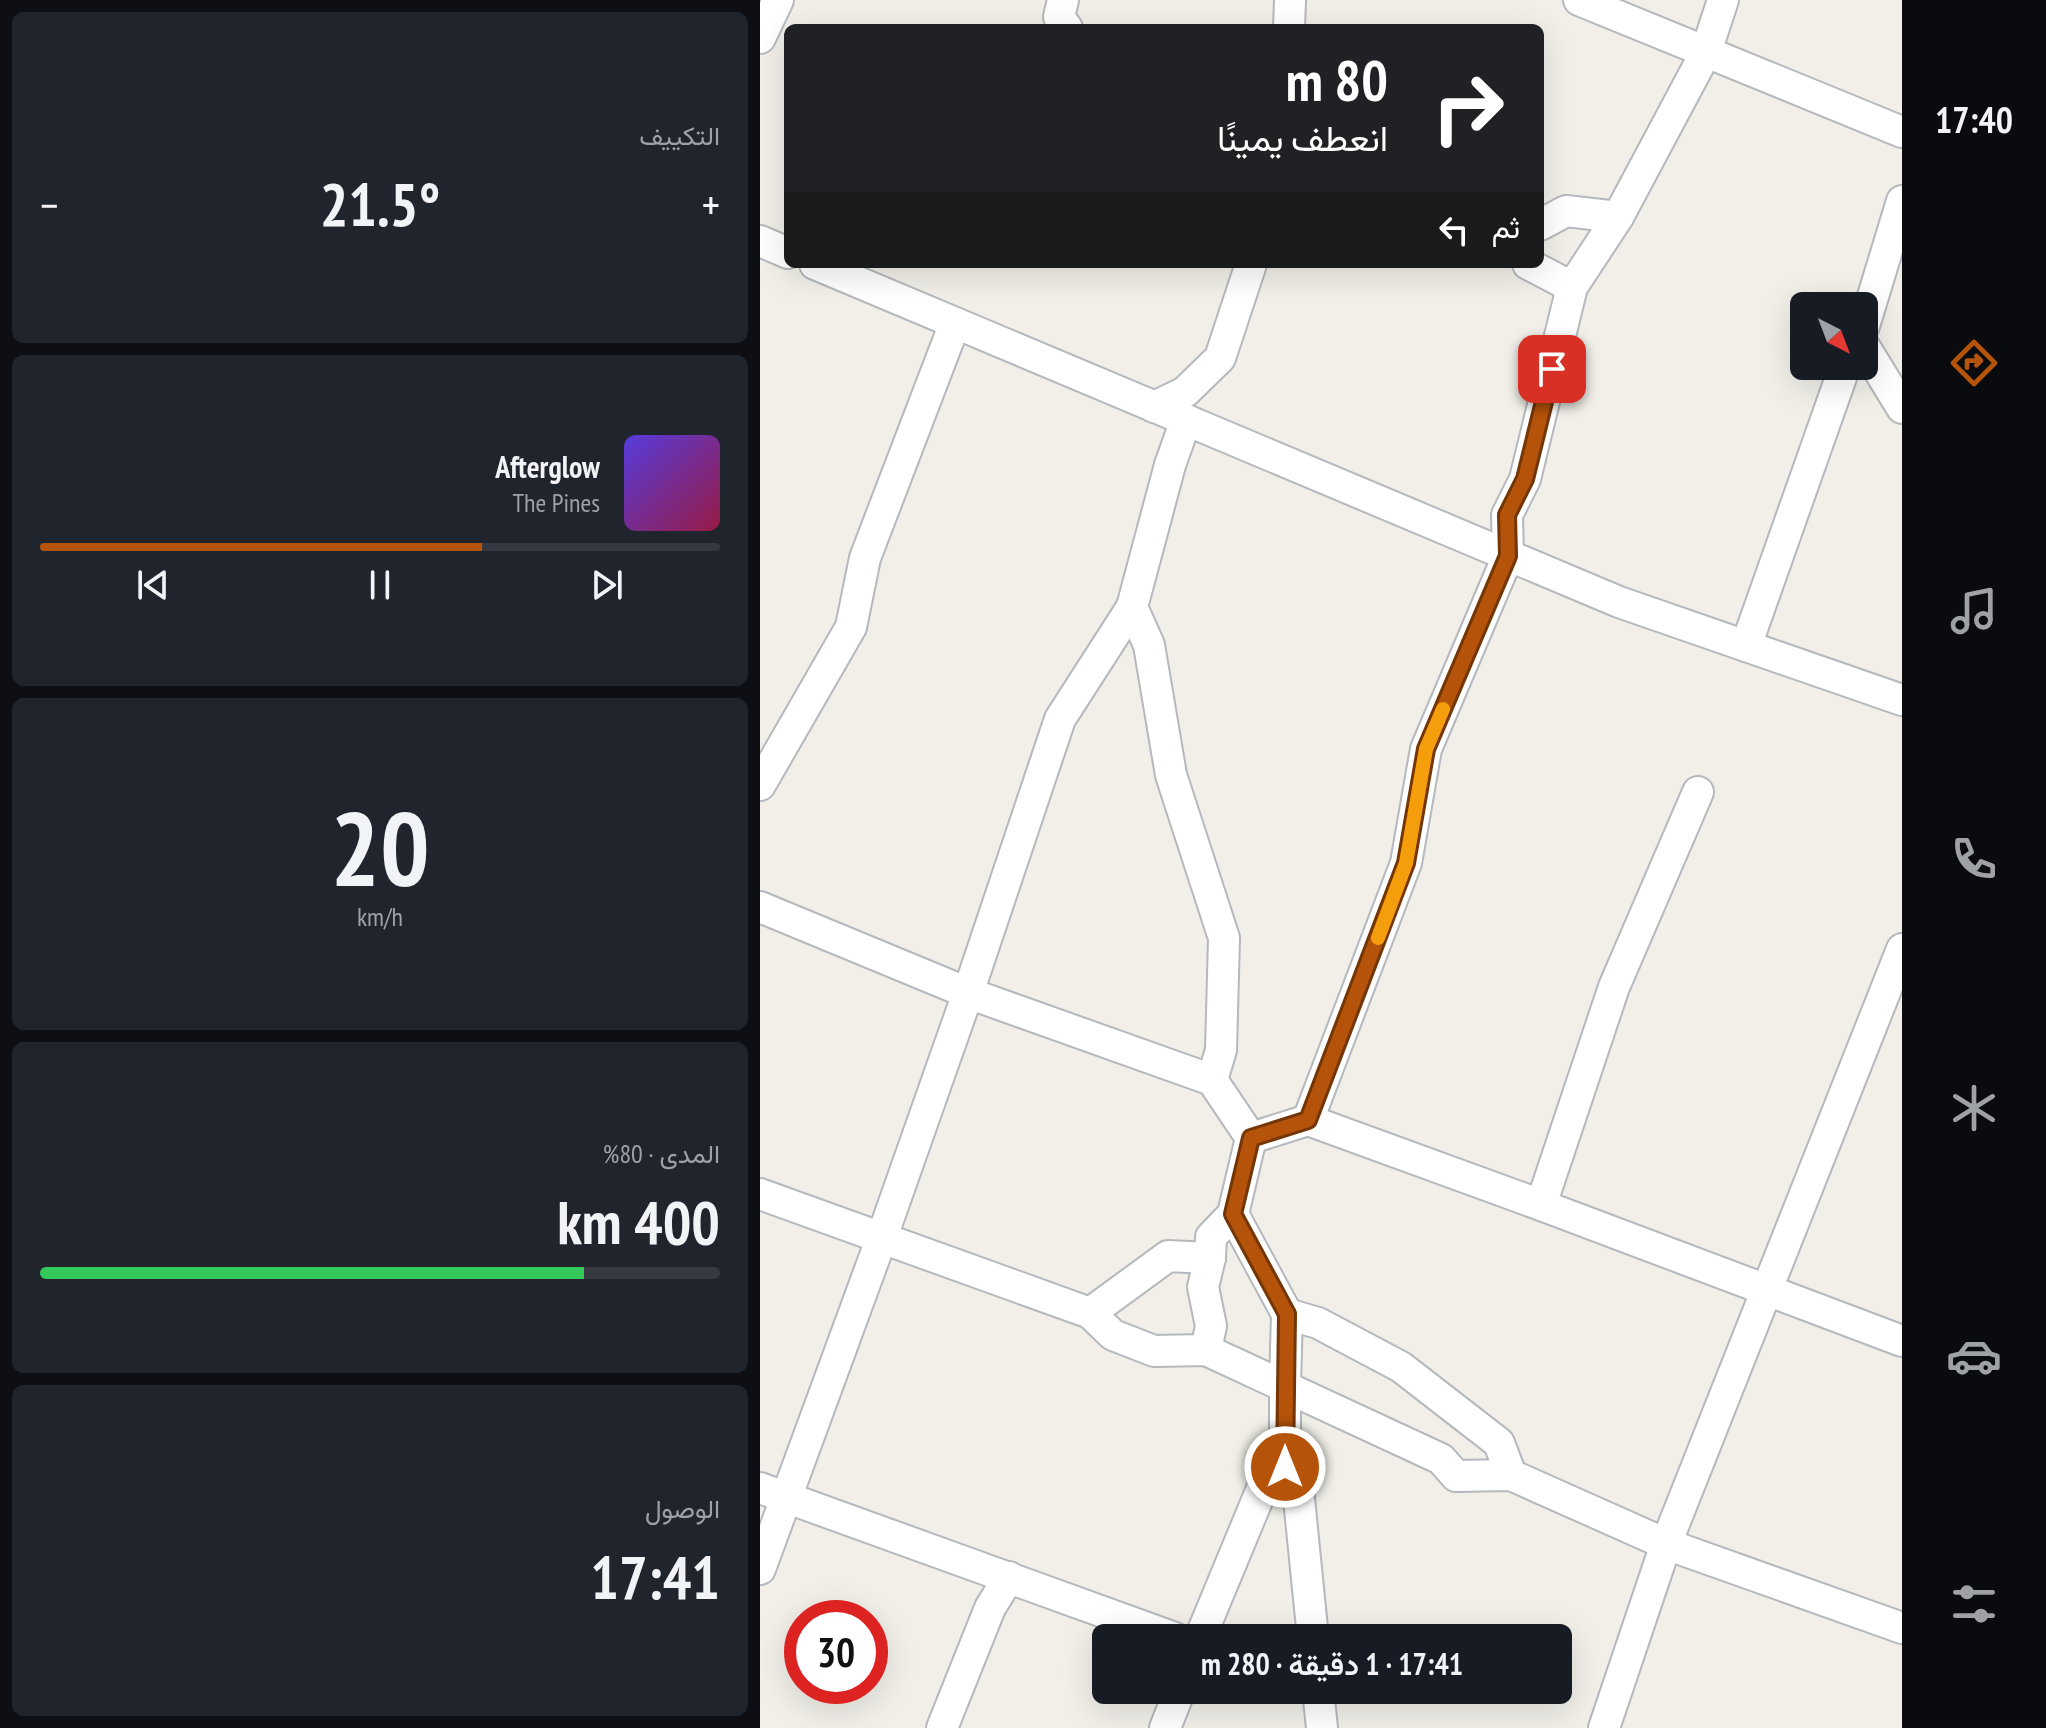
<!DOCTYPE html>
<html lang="ar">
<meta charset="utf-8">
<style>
body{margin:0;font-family:"PT Sans Narrow",Vazirmatn,sans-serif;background:#20242c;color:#f1f3f6;direction:rtl;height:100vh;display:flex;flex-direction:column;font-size:30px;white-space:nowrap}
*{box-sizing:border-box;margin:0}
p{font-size:26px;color:#9ea1a6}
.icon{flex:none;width:44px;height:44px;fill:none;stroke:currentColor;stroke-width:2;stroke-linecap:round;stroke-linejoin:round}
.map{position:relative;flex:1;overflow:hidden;direction:ltr}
.panel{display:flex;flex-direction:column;gap:12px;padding:12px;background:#0d0f14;width:760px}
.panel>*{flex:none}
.guide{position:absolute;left:24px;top:24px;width:760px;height:244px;border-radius:12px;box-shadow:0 8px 32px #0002;direction:rtl;background:#202124;color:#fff;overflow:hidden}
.needle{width:52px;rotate:138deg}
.controls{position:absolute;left:1030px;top:292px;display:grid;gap:16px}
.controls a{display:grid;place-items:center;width:88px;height:88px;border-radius:12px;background:#171b24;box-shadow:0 8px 32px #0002;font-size:40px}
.speed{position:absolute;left:24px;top:1600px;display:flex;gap:16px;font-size:40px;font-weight:700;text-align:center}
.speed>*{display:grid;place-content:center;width:104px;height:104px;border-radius:50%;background:#171b24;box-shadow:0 8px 32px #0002;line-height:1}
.speed .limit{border:12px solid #d22;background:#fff;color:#111}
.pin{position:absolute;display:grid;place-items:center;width:68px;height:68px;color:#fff;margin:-34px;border-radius:16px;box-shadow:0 4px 12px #0006}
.me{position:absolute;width:88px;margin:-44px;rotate:0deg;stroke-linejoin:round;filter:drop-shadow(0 0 6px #0008)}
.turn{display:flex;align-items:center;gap:28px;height:168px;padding:0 24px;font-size:36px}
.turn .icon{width:104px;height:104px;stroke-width:2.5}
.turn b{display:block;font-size:56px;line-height:68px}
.then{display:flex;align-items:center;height:76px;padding:0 24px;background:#0003;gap:16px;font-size:30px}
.big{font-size:60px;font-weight:600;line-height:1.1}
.panel .widget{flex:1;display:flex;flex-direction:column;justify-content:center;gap:12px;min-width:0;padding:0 28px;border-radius:12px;background:#20242c}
.panel .dial{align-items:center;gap:0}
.dial b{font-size:104px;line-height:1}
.song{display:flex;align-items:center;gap:24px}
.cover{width:96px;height:96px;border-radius:12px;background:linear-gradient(135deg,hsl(250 70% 55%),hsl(340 70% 35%))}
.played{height:8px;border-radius:4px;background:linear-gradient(90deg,#b45309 65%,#363941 65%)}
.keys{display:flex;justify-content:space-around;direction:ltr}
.heat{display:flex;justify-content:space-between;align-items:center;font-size:44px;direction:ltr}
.charge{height:12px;border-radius:6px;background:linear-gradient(90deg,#34c759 80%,#363941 0)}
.trip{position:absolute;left:332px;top:1624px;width:480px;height:80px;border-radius:12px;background:#171b24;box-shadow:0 8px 32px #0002;font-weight:600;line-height:80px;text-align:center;direction:rtl}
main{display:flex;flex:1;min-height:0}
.tabs{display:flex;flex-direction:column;width:144px;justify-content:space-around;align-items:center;background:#090b0e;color:#9ea1a6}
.tabs .icon{width:56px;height:56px}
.tabs .active{color:#b45309}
.tabs b{font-size:36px;color:#f1f3f6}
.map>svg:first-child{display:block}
</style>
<main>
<nav class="tabs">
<b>17:40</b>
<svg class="icon active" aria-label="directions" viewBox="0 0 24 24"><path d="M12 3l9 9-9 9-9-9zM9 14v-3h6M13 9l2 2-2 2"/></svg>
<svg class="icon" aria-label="music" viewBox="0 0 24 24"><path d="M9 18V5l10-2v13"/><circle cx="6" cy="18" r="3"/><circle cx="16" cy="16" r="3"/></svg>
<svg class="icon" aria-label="phone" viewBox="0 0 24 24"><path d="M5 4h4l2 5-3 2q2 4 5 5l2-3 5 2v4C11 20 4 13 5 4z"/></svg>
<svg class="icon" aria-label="climate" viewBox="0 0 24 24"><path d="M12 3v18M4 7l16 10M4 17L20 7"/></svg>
<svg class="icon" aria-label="car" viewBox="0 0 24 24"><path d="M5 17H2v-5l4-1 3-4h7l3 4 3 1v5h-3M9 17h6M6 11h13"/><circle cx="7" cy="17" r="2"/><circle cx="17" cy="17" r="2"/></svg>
<svg class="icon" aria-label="filters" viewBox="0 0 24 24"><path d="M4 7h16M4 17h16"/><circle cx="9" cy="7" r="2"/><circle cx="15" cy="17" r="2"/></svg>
</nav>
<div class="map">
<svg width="1142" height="1728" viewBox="0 0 1142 1728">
<rect width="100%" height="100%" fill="#f1efe8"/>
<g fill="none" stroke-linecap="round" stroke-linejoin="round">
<g stroke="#b5b8bc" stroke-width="34">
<g id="minor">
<polyline points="303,0 299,17 307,28"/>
<polyline points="819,0 1142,132"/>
<polyline points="529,28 530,0"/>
<polyline points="0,38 18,0"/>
<polyline points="780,225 806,211 858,217"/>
<polyline points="0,241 28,253"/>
<polyline points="55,264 859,602 1142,700"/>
<polyline points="768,264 812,287"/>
<polyline points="1104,326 1142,201"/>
<polyline points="1104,346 1142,408"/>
<polyline points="394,407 425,392 460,358 491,264"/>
<polyline points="372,607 389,645 411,775 464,938 461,1050 452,1080"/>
<polyline points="986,646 1085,366"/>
<polyline points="0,785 91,627 105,558 195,323"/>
<polyline points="0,907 208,993 452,1080 491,1138 473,1214 451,1237 450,1258 443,1287 451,1326 446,1350"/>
<polyline points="548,1120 646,863 666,749 748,556 747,515 765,479 812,287 858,217 946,52 963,0"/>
<polyline points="491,1138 548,1120 781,1205 1142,1341"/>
<polyline points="0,1194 330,1313 353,1335 394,1351 446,1350 681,1459 696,1476 751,1475 906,1544 1142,1628"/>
<polyline points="781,1205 854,987 938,792"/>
<polyline points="473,1214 527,1314 525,1385 525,1467 538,1489 553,1638"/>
<polyline points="330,1313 408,1256 450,1258"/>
<polyline points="527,1314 558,1323 641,1367 739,1443 751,1475"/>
<polyline points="0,1488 415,1638"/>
<polyline points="0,1569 122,1237 208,993 300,719 372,607 410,465 426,420"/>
<polyline points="440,1638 506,1479 525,1467"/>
<polyline points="558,1690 562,1728"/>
<polyline points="182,1728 230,1608 249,1577"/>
<polyline points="405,1728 420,1690"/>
<polyline points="844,1728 906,1544 1142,949"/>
</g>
</g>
<use href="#minor" stroke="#fff" stroke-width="30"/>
</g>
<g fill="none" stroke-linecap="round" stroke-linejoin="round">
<g stroke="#753606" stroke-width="20">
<polyline id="route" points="525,1467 527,1314 473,1214 491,1138 548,1120 646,863 666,749 748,556 747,515 765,479 792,369"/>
</g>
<use href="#route" stroke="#b45309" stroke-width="14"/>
<polyline stroke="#f59e0b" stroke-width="14" points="618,938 646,863 666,749 683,709"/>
</g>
</svg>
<div class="controls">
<a><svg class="needle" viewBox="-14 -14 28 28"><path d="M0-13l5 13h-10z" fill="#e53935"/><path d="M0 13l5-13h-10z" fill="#9ea1a6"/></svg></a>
</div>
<div class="speed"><div class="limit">30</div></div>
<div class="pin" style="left:792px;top:369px;background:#d93025"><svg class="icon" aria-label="arrive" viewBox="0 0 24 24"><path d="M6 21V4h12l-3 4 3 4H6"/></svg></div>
<svg class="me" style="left:525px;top:1467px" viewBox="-20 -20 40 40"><circle r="17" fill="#b45309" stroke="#fff" stroke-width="3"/><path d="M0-11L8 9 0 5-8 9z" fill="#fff"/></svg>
<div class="trip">17:41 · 1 دقيقة · 280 m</div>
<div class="guide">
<div class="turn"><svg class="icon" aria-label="right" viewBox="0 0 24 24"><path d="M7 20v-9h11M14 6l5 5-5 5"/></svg><div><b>80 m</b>انعطف يمينًا</div></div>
<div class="then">ثم<svg class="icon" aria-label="left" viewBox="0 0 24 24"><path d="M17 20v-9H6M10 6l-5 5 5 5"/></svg></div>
</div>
</div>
<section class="panel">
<div class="widget"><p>التكييف</p>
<div class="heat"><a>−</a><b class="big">21.5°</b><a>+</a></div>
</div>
<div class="widget">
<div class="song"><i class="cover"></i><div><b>Afterglow</b><p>The Pines</p></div></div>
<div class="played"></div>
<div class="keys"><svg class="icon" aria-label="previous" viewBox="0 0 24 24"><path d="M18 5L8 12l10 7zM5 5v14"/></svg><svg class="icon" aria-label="pause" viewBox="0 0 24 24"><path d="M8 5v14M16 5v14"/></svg><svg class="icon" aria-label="next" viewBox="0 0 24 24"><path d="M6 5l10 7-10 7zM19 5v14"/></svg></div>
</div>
<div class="widget dial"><b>20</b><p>km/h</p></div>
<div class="widget"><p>المدى · 80%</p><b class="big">400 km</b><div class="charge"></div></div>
<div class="widget"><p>الوصول</p><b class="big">17:41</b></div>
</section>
</main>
